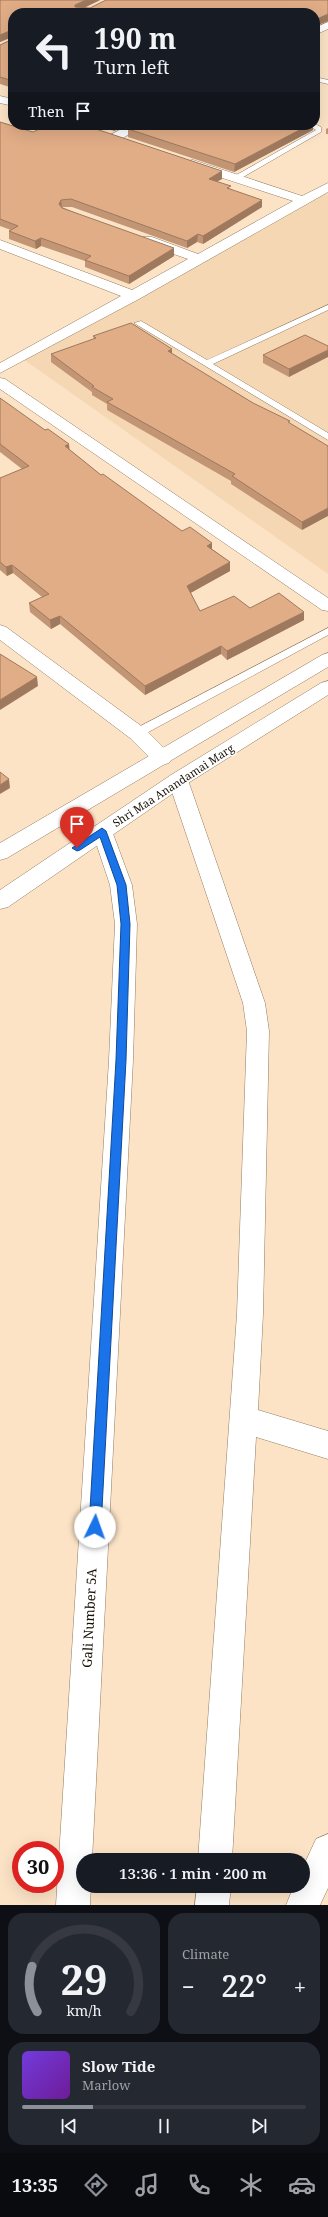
<!DOCTYPE html>
<meta charset="utf-8">
<style>
body{margin:0;font-family:"Noto Serif",serif;background:#242831;color:#f1f3f6;height:100vh;display:flex;flex-direction:column;font-size:15px;white-space:nowrap}
*{box-sizing:border-box;margin:0}
p{font-size:13px;color:#9ea1a6}
.icon{flex:none;width:22px;height:22px;fill:none;stroke:currentColor;stroke-width:2;stroke-linecap:round;stroke-linejoin:round}
.map{position:relative;height:1905px;overflow:hidden}
.details{display:flex;flex-direction:column;gap:8px;padding:8px;background:#0d0f14;flex:1}
.details>*{flex:none}
.hud{position:absolute;left:8px;top:8px;width:312px;height:122px;border-radius:16px;box-shadow:0 4px 16px #0002;background:#171b24;color:#f1f3f6;overflow:hidden}
.speed{position:absolute;left:12px;top:1841px;display:flex;gap:8px;font-size:20px;font-weight:700;text-align:center}
.speed>*{display:grid;place-content:center;width:52px;height:52px;border-radius:50%;background:#171b24;box-shadow:0 4px 16px #0002;line-height:1}
.speed .limit{border:6px solid #d22;background:#fff;color:#111}
.pin{position:absolute;display:grid;place-items:center;width:34px;height:34px;color:#fff;margin:-41px -17px;border-radius:50% 50% 50% 0;rotate:-45deg;box-shadow:0 0 4px #0007}
.pin .icon{rotate:45deg}
.me{position:absolute;width:44px;margin:-22px;rotate:3deg;stroke-linejoin:round;filter:drop-shadow(0 0 3px #0008)}
.turn{display:flex;align-items:center;gap:14px;height:84px;padding:0 20px;font-size:18px}
.turn .icon{width:52px;height:52px;stroke-width:2.5}
.turn b{display:block;font-size:28px;line-height:34px}
.then{display:flex;align-items:center;height:38px;padding:0 20px;background:#0003;gap:8px;font-size:15px}
.big{font-size:30px;font-weight:600;line-height:1.1}
.details .card{flex:1;display:flex;flex-direction:column;justify-content:center;gap:6px;min-width:0;padding:0 14px;border-radius:16px;background:#242831}
.details .dial{align-items:center;gap:0}
.dial svg{height:104px;overflow:visible;fill:none;stroke:#363941;stroke-width:7;stroke-linecap:round;text-anchor:middle}
.dial text{fill:#f1f3f6;stroke:none}
.song{display:flex;align-items:center;gap:12px}
.cover{width:48px;height:48px;border-radius:6px;background:linear-gradient(135deg,hsl(260 70% 55%),hsl(280 70% 35%))}
.played{height:4px;border-radius:2px;background:linear-gradient(90deg,#8c9099 25%,#363941 25%)}
.keys{display:flex;justify-content:space-around;direction:ltr}
.heat{display:flex;justify-content:space-between;align-items:center;font-size:22px;direction:ltr}
.details .tiles{flex:1;display:grid;gap:8px;grid-template-columns:1fr 1fr}
.card:last-child{grid-column:span 2}
.trip{position:absolute;left:76px;top:1853px;width:234px;height:40px;border-radius:20px;background:#171b24;box-shadow:0 4px 16px #0002;font-weight:600;line-height:40px;text-align:center}
.dock{display:flex;height:64px;justify-content:space-around;align-items:center;background:#090b0e;color:#9ea1a6}
.dock .icon{width:28px;height:28px}
.dock .active{color:#8c9099}
.dock b{font-size:18px;color:#f1f3f6}
.map>svg:first-child{display:block}
</style>
<div class="map">
<svg width="328" height="1905" viewBox="0 0 328 1905">
<rect width="100%" height="100%" fill="#fce3c6"/>
<polygon fill="#f5d7b4" points="323,193 328,195 328,574 23,359"/>
<g fill="none" stroke-linecap="round" stroke-linejoin="round">
<g stroke="#927c62" stroke-width="1">
<g id="lane">
<polygon points="315,77 328,80 328,84 315,81"/>
<polygon points="315,124 321,127 321,132 238,180 231,178 316,130 308,125"/>
<polygon points="328,305 328,310 213,364 328,433 328,440 134,323 141,321 207,360"/>
<polygon points="328,628 328,635 141,736 133,736 131,733 133,730"/>
</g>
</g>
<g stroke="#927c62" stroke-width="1">
<g id="street">
<polygon points="328,22 328,29 315,35 315,28"/>
<polygon points="0,96 13,99 13,106 0,103"/>
<polygon points="129,125 144,125 118,141 110,141 108,138 110,135"/>
<polygon points="193,160 302,196 328,183 328,192 139,299 0,373 0,363 121,296 0,249 0,240 132,290 188,259 142,243 140,240 142,237 152,237 198,254 293,201 189,167 187,164 189,161"/>
<polygon points="0,378 5,379 328,598 328,611 322,610 0,389"/>
<polygon points="0,625 6,627 144,728 169,753 172,758 169,763 162,765 155,763 130,738 0,640"/>
<polygon points="178,773 185,775 188,780 265,1003 269,1031 263,1314 258,1410 328,1431 328,1459 256,1437 232,1860 198,1860 237,1314 247,1031 243,1003 168,780 171,775"/>
<polygon points="102,824 109,826 112,831 132,885 137,924 133,1060 92,1860 83,1860 83,1886 91,1886 90,1905 56,1905 109,1060 115,924 110,885 92,831 95,826"/>
<polygon points="328,1834 328,1888 320,1905 286,1905 294,1886 303,1886 303,1867 316,1839"/>
<polygon points="197,1886 231,1886 229,1905 195,1905"/>
</g>
</g>
<g stroke="#927c62" stroke-width="1">
<g id="secondary">
<polygon points="328,653 328,667 7,858 0,860 0,843 322,655"/>
<polygon points="328,681 328,695 185,785 8,907 0,909 0,890 171,775 321,683"/>
</g>
</g>
<use href="#lane" fill="#fff" fill-rule="evenodd"/>
<use href="#street" fill="#fff" fill-rule="evenodd"/>
<use href="#secondary" fill="#fff" fill-rule="evenodd"/>
</g>
<g fill="#c29574">
<polygon points="0,0 100,0 84,8 90,8 328,0 316,26 315,25 315,13 13,13 13,37 12,37 0,42"/>
<polygon points="13,39 13,88 0,84 0,45"/>
<polygon points="0,122 33,132 222,179 217,181 262,207 203,244 197,242 187,248 72,207 62,207 174,256 129,284 85,267 85,261 41,246 36,249 9,239 9,231 11,230 0,226"/>
<polygon points="94,125 126,125 114,131"/>
<polygon points="135,125 313,125 313,130 234,172 128,137 128,129"/>
<polygon points="328,128 328,134 326,134 326,129"/>
<polygon points="93,336 172,354 253,403 290,424 328,446 302,530 231,484 231,481 107,410 107,404 92,395 92,392 51,362 51,354 94,339"/>
<polygon points="328,346 289,377 263,363 263,355"/>
<polygon points="0,398 70,450 101,475 182,531 212,549 230,562 230,571 190,593 200,611 250,608 304,620 227,660 221,654 145,695 60,624 51,629 30,612 29,603 42,597 13,573 7,576 0,570 0,478 22,469 0,452"/>
</g>
<g fill="#9e795e">
<polygon points="86,0 100,0 75,12 75,5"/>
<polygon points="328,14 328,21 316,26 317,19"/>
<polygon points="12,30 12,37 0,42 0,35"/>
<polygon points="114,125 126,125 114,131"/>
<polygon points="309,125 313,125 313,130 234,172 235,164"/>
<polygon points="222,171 222,179 209,186 209,179"/>
<polygon points="61,200 62,207 59,204"/>
<polygon points="262,200 262,207 203,244 203,236"/>
<polygon points="198,234 197,242 187,248 187,241"/>
<polygon points="41,238 41,246 36,249 35,241"/>
<polygon points="174,248 174,256 129,284 129,276"/>
<polygon points="172,349 172,357 168,351"/>
<polygon points="328,350 328,357 289,377 289,369"/>
<polygon points="69,444 70,453 65,446"/>
<polygon points="328,508 328,516 302,530 302,522"/>
<polygon points="212,543 212,552 207,546"/>
<polygon points="230,562 230,571 187,595 187,586"/>
<polygon points="12,565 13,573 7,576 6,567"/>
<polygon points="304,612 304,620 227,660 227,651"/>
<polygon points="60,616 60,624 51,629 50,620"/>
<polygon points="221,646 221,654 145,695 145,686"/>
<polygon points="37,677 38,686 0,710 0,700"/>
<polygon points="9,779 10,788 0,794 0,785"/>
</g>
<g fill="#e1ad87" stroke="#9e795e">
<polygon points="0,0 86,0 75,5 75,7 90,8 106,0 328,0 328,14 317,19 315,19 315,13 13,13 13,30 12,30 0,35"/>
<polygon points="13,39 13,81 0,77 0,45"/>
<polygon points="0,122 33,132 48,125 84,125 222,171 209,179 231,186 227,188 262,200 203,236 198,234 187,241 71,199 61,200 59,204 62,208 174,248 129,276 85,260 91,256 41,238 35,241 9,231 18,226 0,219"/>
<polygon points="135,125 309,125 235,164 128,129"/>
<polygon points="131,323 172,349 168,351 253,403 290,421 288,422 328,446 328,508 302,522 232,476 235,474 107,402 113,399 92,387 94,386 51,354 96,338 93,336"/>
<polygon points="305,335 328,346 328,350 289,369 263,355"/>
<polygon points="0,398 45,430 48,429 69,444 65,446 101,475 103,474 182,531 190,527 212,543 207,546 230,562 187,586 200,611 234,596 250,608 279,593 304,612 227,651 221,646 145,686 60,616 50,620 29,603 49,594 12,565 6,567 0,562 0,478 29,466 0,444"/>
<polygon points="0,654 37,677 0,700"/>
<polygon points="0,772 9,779 0,785"/>
</g>
<polygon fill="#1a73e8" stroke="#114b97" points="102,828 106,831 126,885 130,924 126,1060 101,1527 99,1531 95,1533 90,1531 89,1527 116,1060 121,924 117,885 100,837 80,850 77,851 72,848"/>
<g text-anchor="middle" dominant-baseline="central" stroke-width="3" stroke-linejoin="round" paint-order="stroke">
<g font-size="11" fill="#191107" stroke="#fff">
<text transform="translate(173 785) rotate(-33)">Shri Maa Anandamai Marg</text>
</g>
<g font-size="13" fill="#191107" stroke="#fff">
<text transform="translate(89 1618) rotate(-87)">Gali Number 5A</text>
</g>
</g>
</svg>
<div class="speed"><div class="limit">30</div></div>
<div class="pin" style="left:77px;top:848px;background:#d93025"><svg class="icon" aria-label="arrive" viewBox="0 0 24 24"><path d="M6 21V4h12l-3 4 3 4H6"/></svg></div>
<svg class="me" style="left:95px;top:1527px" viewBox="-20 -20 40 40"><circle r="19" fill="#fff"/><path d="M0-13L10 11 0 6-10 11z" fill="#1a73e8"/></svg>
<div class="trip">13:36 · 1 min · 200 m</div>
<div class="hud">
<div class="turn"><svg class="icon" aria-label="left" viewBox="0 0 24 24"><path d="M17 20v-9H6M10 6l-5 5 5 5"/></svg><div><b>190 m</b>Turn left</div></div>
<div class="then">Then<svg class="icon" aria-label="arrive" viewBox="0 0 24 24"><path d="M6 21V4h12l-3 4 3 4H6"/></svg></div>
</div>
</div>
<section class="details">
<div class="tiles">
<div class="card dial"><svg viewBox="0 0 100 80">
<path d="M14 69A42 42 0 1 1 86 69"/>
<path d="M14 69A42 42 0 0 1 10 34" stroke="#8c9099"/>
<text x="50" y="56" font-size="32" font-weight="700">29</text>
<text x="50" y="72" font-size="11">km/h</text>
</svg></div>
<div class="card"><p>Climate</p>
<div class="heat"><a>−</a><b class="big">22°</b><a>+</a></div>
</div>
<div class="card">
<div class="song"><i class="cover"></i><div><b>Slow Tide</b><p>Marlow</p></div></div>
<div class="played"></div>
<div class="keys"><svg class="icon" aria-label="previous" viewBox="0 0 24 24"><path d="M18 5L8 12l10 7zM5 5v14"/></svg><svg class="icon" aria-label="pause" viewBox="0 0 24 24"><path d="M8 5v14M16 5v14"/></svg><svg class="icon" aria-label="next" viewBox="0 0 24 24"><path d="M6 5l10 7-10 7zM19 5v14"/></svg></div>
</div>
</div>
</section>
<nav class="dock">
<b>13:35</b>
<svg class="icon active" aria-label="directions" viewBox="0 0 24 24"><path d="M12 3l9 9-9 9-9-9zM9 14v-3h6M13 9l2 2-2 2"/></svg>
<svg class="icon" aria-label="music" viewBox="0 0 24 24"><path d="M9 18V5l10-2v13"/><circle cx="6" cy="18" r="3"/><circle cx="16" cy="16" r="3"/></svg>
<svg class="icon" aria-label="phone" viewBox="0 0 24 24"><path d="M5 4h4l2 5-3 2q2 4 5 5l2-3 5 2v4C11 20 4 13 5 4z"/></svg>
<svg class="icon" aria-label="climate" viewBox="0 0 24 24"><path d="M12 3v18M4 7l16 10M4 17L20 7"/></svg>
<svg class="icon" aria-label="car" viewBox="0 0 24 24"><path d="M5 17H2v-5l4-1 3-4h7l3 4 3 1v5h-3M9 17h6M6 11h13"/><circle cx="7" cy="17" r="2"/><circle cx="17" cy="17" r="2"/></svg>
</nav>
